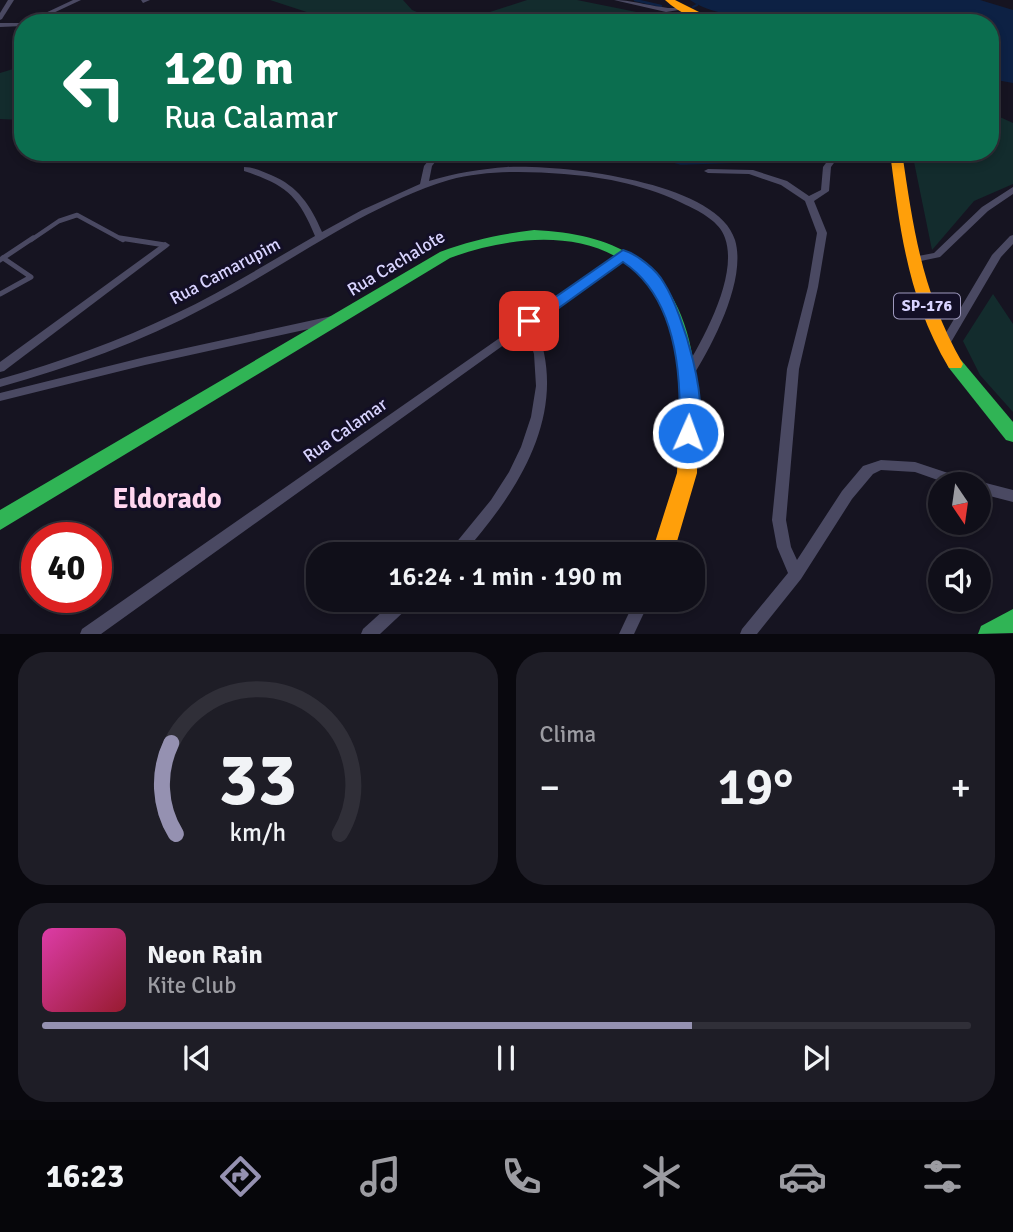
<!DOCTYPE html>
<html lang="pt">
<meta charset="utf-8">
<style>
body{margin:0;font-family:Signika,sans-serif;background:#1e1d26;color:#f1f3f6;height:100vh;display:flex;flex-direction:column;font-size:26px;white-space:nowrap}
*{box-sizing:border-box;margin:0}
p{font-size:23px;color:#9c9ca2}
.icon{flex:none;width:38px;height:38px;fill:none;stroke:currentColor;stroke-width:2;stroke-linecap:round;stroke-linejoin:round}
.map{position:relative;height:634px;overflow:hidden}
.panel{display:flex;flex-direction:column;gap:18px;padding:18px;background:#09080e;flex:1}
.panel>*{flex:none}
.top-card{position:absolute;left:14px;top:14px;width:985px;height:147px;border-radius:28px;box-shadow:0 4px 10px #0003,0 0 0 2px #302f38;background:#0b6e4f;color:#fff;overflow:hidden}
.needle{width:46px;rotate:167deg}
.controls{position:absolute;left:928px;top:472px;display:grid;gap:14px}
.controls a{display:grid;place-items:center;width:63px;height:63px;border-radius:50%;background:#100f19;box-shadow:0 4px 10px #0003,0 0 0 2px #302f38;font-size:35px}
.speed{position:absolute;left:21px;top:522px;display:flex;gap:14px;font-size:35px;font-weight:700;text-align:center}
.speed>*{display:grid;place-content:center;width:91px;height:91px;border-radius:50%;background:#100f19;box-shadow:0 4px 10px #0003,0 0 0 2px #302f38;line-height:1}
.speed .limit{border:10px solid #d22;background:#fff;color:#111}
.pin{position:absolute;display:grid;place-items:center;width:60px;height:60px;color:#fff;margin:-30px;border-radius:14px;box-shadow:0 4px 10px #0006}
.me{position:absolute;width:77px;margin:-38px;rotate:2deg;stroke-linejoin:round;filter:drop-shadow(0 0 5px #0008)}
.turn{display:flex;align-items:center;gap:24px;height:147px;padding:0 35px;font-size:32px}
.turn .icon{width:91px;height:91px;stroke-width:2.5}
.turn b{display:block;font-size:49px;line-height:60px}
.big{font-size:52px;font-weight:600;line-height:1.1}
.panel .card{flex:1;display:flex;flex-direction:column;justify-content:center;gap:10px;min-width:0;padding:0 24px;border-radius:28px;background:#1e1d26}
.panel .dial{align-items:center;gap:0}
.dial svg{height:182px;overflow:visible;fill:none;stroke:#302f38;stroke-width:7;stroke-linecap:round;text-anchor:middle}
.dial text{fill:#f1f3f6;stroke:none}
.song{display:flex;align-items:center;gap:21px}
.cover{width:84px;height:84px;border-radius:10px;background:linear-gradient(135deg,hsl(320 70% 55%),hsl(350 70% 35%))}
.played{height:7px;border-radius:4px;background:linear-gradient(90deg,#9591b1 70%,#302f38 70%)}
.keys{display:flex;justify-content:space-around;direction:ltr}
.heat{display:flex;justify-content:space-between;align-items:center;font-size:38px;direction:ltr}
.panel .tiles{flex:1;display:grid;gap:18px;grid-template-columns:1fr 1fr}
.card:last-child{grid-column:span 2}
.trip{position:absolute;left:306px;top:542px;width:399px;height:70px;border-radius:28px;background:#100f19;box-shadow:0 4px 10px #0003,0 0 0 2px #302f38;font-weight:600;line-height:70px;text-align:center}
.dock{display:flex;height:112px;justify-content:space-around;align-items:center;background:#06060a;color:#9c9ca2}
.dock .icon{width:49px;height:49px}
.dock .on{color:#9591b1}
.dock b{font-size:32px;color:#f1f3f6}
.map>svg:first-child{display:block}
</style>
<div class="map">
<svg width="1013" height="634" viewBox="0 0 1013 634">
<rect width="100%" height="100%" fill="#161421"/>
<g fill="#132c2d">
<polygon points="270,0 403,0 412,10 444,23 328,23 331,20"/>
<polygon points="527,0 577,0 691,23 456,23"/>
<polygon points="23,66 23,120 0,119 0,73"/>
<polygon points="991,113 1013,123 1013,184 974,201 932,250 912,152 990,152"/>
<polygon points="993,294 1013,324 1013,412 980,375 963,341"/>
</g>
<path fill="#0d2144" d="M690,0H980L1013,10V83L991,79L990,23C927,23 737,34 690,0Z"/>
<g fill="none" stroke-linecap="round" stroke-linejoin="round">
<g stroke="#0d2144" stroke-width="2.5">
<polyline points="635,0 661,6"/>
<polyline points="693,7 697,5"/>
</g>
<polyline stroke="#0d2144" stroke-width="3.5" points="641,152 681,163 742,161 797,152"/>
<polyline stroke="#4a4962" stroke-width="4.5" points="31,240 59,221 77,215 123,240"/>
<g stroke="#4a4962" stroke-width="5">
<polyline points="120,238 165,245"/>
<polyline points="0,260 33,238"/>
<polyline points="0,294 31,277 3,258"/>
</g>
<g fill="#4a4962" fill-rule="evenodd">
<polygon points="8,0 14,0 2,19 0,20 0,13"/>
<polygon points="73,0 81,0 32,23 23,23 23,26 0,27 0,23 24,23"/>
<polygon points="141,0 150,0 143,3"/>
<path d="M614,0C630,0 646,5 662,7C670,9 678,7 685,9L666,12Z"/>
<path d="M435,152H443L432,166L429,181C455,173 481,169 507,167C559,164 718,181 735,240C747,280 712,346 691,379H683L681,376C701,343 739,277 725,238C720,222 701,212 686,205C649,186 606,177 564,174C526,171 486,170 449,180C417,189 386,205 357,220C306,248 258,280 206,307C141,342 71,367 0,387V379C60,362 119,341 175,314C223,291 268,263 315,236C298,195 286,185 244,171V167C253,167 262,171 271,175C298,186 311,206 322,232L362,210L420,184L424,166Z"/>
<polygon points="834,152 842,152 831,167 829,191 814,201 827,233 818,287 799,369 786,520 791,547 797,560 842,491 863,466 881,460 915,462 975,482 978,481 1013,490 1013,502 978,493 978,485 952,485 915,472 881,470 873,474 852,499 801,579 757,634 740,634 742,629 788,573 777,547 772,520 787,369 808,287 817,233 805,201 781,185 749,174 708,173 704,171 708,169 753,170 787,181 809,196 821,190 823,167"/>
<polygon points="1013,187 1013,194 988,211 940,257 916,262 913,261 911,259 913,257 934,253 982,207"/>
<polygon points="1013,235 1013,244 1001,257 947,349 939,349 938,346 992,255 1010,236"/>
<polygon points="165,242 170,245 168,247 4,371 0,372 0,362"/>
<path d="M623,252L626,253L628,255L626,257L535,323C538,333 542,343 544,353C560,430 510,501 462,555H446L491,500L509,472L521,447L531,417L536,386L534,354L526,329L101,634H80L82,629Z"/>
<polygon points="332,316 337,320 336,323 145,365 0,401 0,393 145,357"/>
<polygon points="395,600 413,600 411,605 380,634 361,634 363,629"/>
<polygon points="635,600 650,600 634,634 619,634"/>
</g>
<g fill="#30b455" fill-rule="evenodd">
<path d="M534,230C622,234 678,267 693,359C695,372 702,395 695,407L689,409L683,407L680,402C678,369 676,333 660,303C620,224 519,232 450,258L0,530V510L440,252C471,240 501,234 534,230Z"/>
<polygon points="955,358 961,360 1013,422 1013,442 1006,440 949,368 947,364 949,360"/>
<polygon points="1013,609 1013,633 978,634 981,626"/>
</g>
<g fill="#ff9f0a" fill-rule="evenodd">
<path d="M665,0H675L721,23C701,23 680,14 665,0Z"/>
<path d="M890,152H902C914,233 922,292 963,364L961,368H949C908,299 900,231 890,152Z"/>
<polygon points="689,395 695,397 698,402 697,473 673,555 651,555 677,473 680,402 683,397"/>
</g>
</g>
<path fill="#1a73e8" stroke="#114b97" stroke-width="2" d="M623,250C637,254 657,270 664,283C683,313 712,407 695,439L688,441L679,433C682,375 676,297 623,262L535,325L529,326L521,321Z"/>
<g text-anchor="middle" dominant-baseline="central" stroke-width="6" stroke-linejoin="round" paint-order="stroke">
<rect fill="#130f26" stroke="#9e99be" stroke-width="2" x="894" y="293.5" width="66" height="25" rx="5"/>
<g font-size="16" font-weight="bold" fill="#d9d4ff">
<text x="927" y="306">SP-176</text>
</g>
<g font-size="18" fill="#d9d4ff" stroke="#130f26">
<text transform="translate(396 263) rotate(-31)">Rua Cachalote</text>
<text transform="translate(225 271) rotate(-28)">Rua Camarupim</text>
<text transform="translate(345 430) rotate(-35)">Rua Calamar</text>
</g>
<g font-size="28" font-weight="bold" fill="#ffd6f0" stroke="#130f26">
<text x="167" y="499">Eldorado</text>
</g>
</g>
</svg>
<div class="controls">
<a><svg class="needle" viewBox="-14 -14 28 28"><path d="M0-13l5 13h-10z" fill="#e53935"/><path d="M0 13l5-13h-10z" fill="#9c9ca2"/></svg></a>
<a><svg class="icon" aria-label="sound" viewBox="0 0 24 24"><path d="M4 9h4l5-4v14l-5-4H4zM17 9q2 3 0 6"/></svg></a>
</div>
<div class="speed"><div class="limit">40</div></div>
<div class="pin" style="left:529px;top:321px;background:#d93025"><svg class="icon" aria-label="arrive" viewBox="0 0 24 24"><path d="M6 21V4h12l-3 4 3 4H6"/></svg></div>
<svg class="me" style="left:688px;top:433px" viewBox="-20 -20 40 40"><circle r="17" fill="#1a73e8" stroke="#fff" stroke-width="3"/><path d="M0-11L8 9 0 5-8 9z" fill="#fff"/></svg>
<div class="trip">16:24 · 1 min · 190 m</div>
<div class="top-card">
<div class="turn"><svg class="icon" aria-label="left" viewBox="0 0 24 24"><path d="M17 20v-9H6M10 6l-5 5 5 5"/></svg><div><b>120 m</b>Rua Calamar</div></div>
</div>
</div>
<section class="panel">
<div class="tiles">
<div class="card dial"><svg viewBox="0 0 100 80">
<path d="M14 69A42 42 0 1 1 86 69"/>
<path d="M14 69A42 42 0 0 1 12 29" stroke="#9591b1"/>
<text x="50" y="56" font-size="32" font-weight="700">33</text>
<text x="50" y="72" font-size="11">km/h</text>
</svg></div>
<div class="card"><p>Clima</p>
<div class="heat"><a>−</a><b class="big">19°</b><a>+</a></div>
</div>
<div class="card">
<div class="song"><i class="cover"></i><div><b>Neon Rain</b><p>Kite Club</p></div></div>
<div class="played"></div>
<div class="keys"><svg class="icon" aria-label="previous" viewBox="0 0 24 24"><path d="M18 5L8 12l10 7zM5 5v14"/></svg><svg class="icon" aria-label="pause" viewBox="0 0 24 24"><path d="M8 5v14M16 5v14"/></svg><svg class="icon" aria-label="next" viewBox="0 0 24 24"><path d="M6 5l10 7-10 7zM19 5v14"/></svg></div>
</div>
</div>
</section>
<nav class="dock">
<b>16:23</b>
<svg class="icon on" aria-label="directions" viewBox="0 0 24 24"><path d="M12 3l9 9-9 9-9-9zM9 14v-3h6M13 9l2 2-2 2"/></svg>
<svg class="icon" aria-label="music" viewBox="0 0 24 24"><path d="M9 18V5l10-2v13"/><circle cx="6" cy="18" r="3"/><circle cx="16" cy="16" r="3"/></svg>
<svg class="icon" aria-label="phone" viewBox="0 0 24 24"><path d="M5 4h4l2 5-3 2q2 4 5 5l2-3 5 2v4C11 20 4 13 5 4z"/></svg>
<svg class="icon" aria-label="climate" viewBox="0 0 24 24"><path d="M12 3v18M4 7l16 10M4 17L20 7"/></svg>
<svg class="icon" aria-label="car" viewBox="0 0 24 24"><path d="M5 17H2v-5l4-1 3-4h7l3 4 3 1v5h-3M9 17h6M6 11h13"/><circle cx="7" cy="17" r="2"/><circle cx="17" cy="17" r="2"/></svg>
<svg class="icon" aria-label="filters" viewBox="0 0 24 24"><path d="M4 7h16M4 17h16"/><circle cx="9" cy="7" r="2"/><circle cx="15" cy="17" r="2"/></svg>
</nav>
